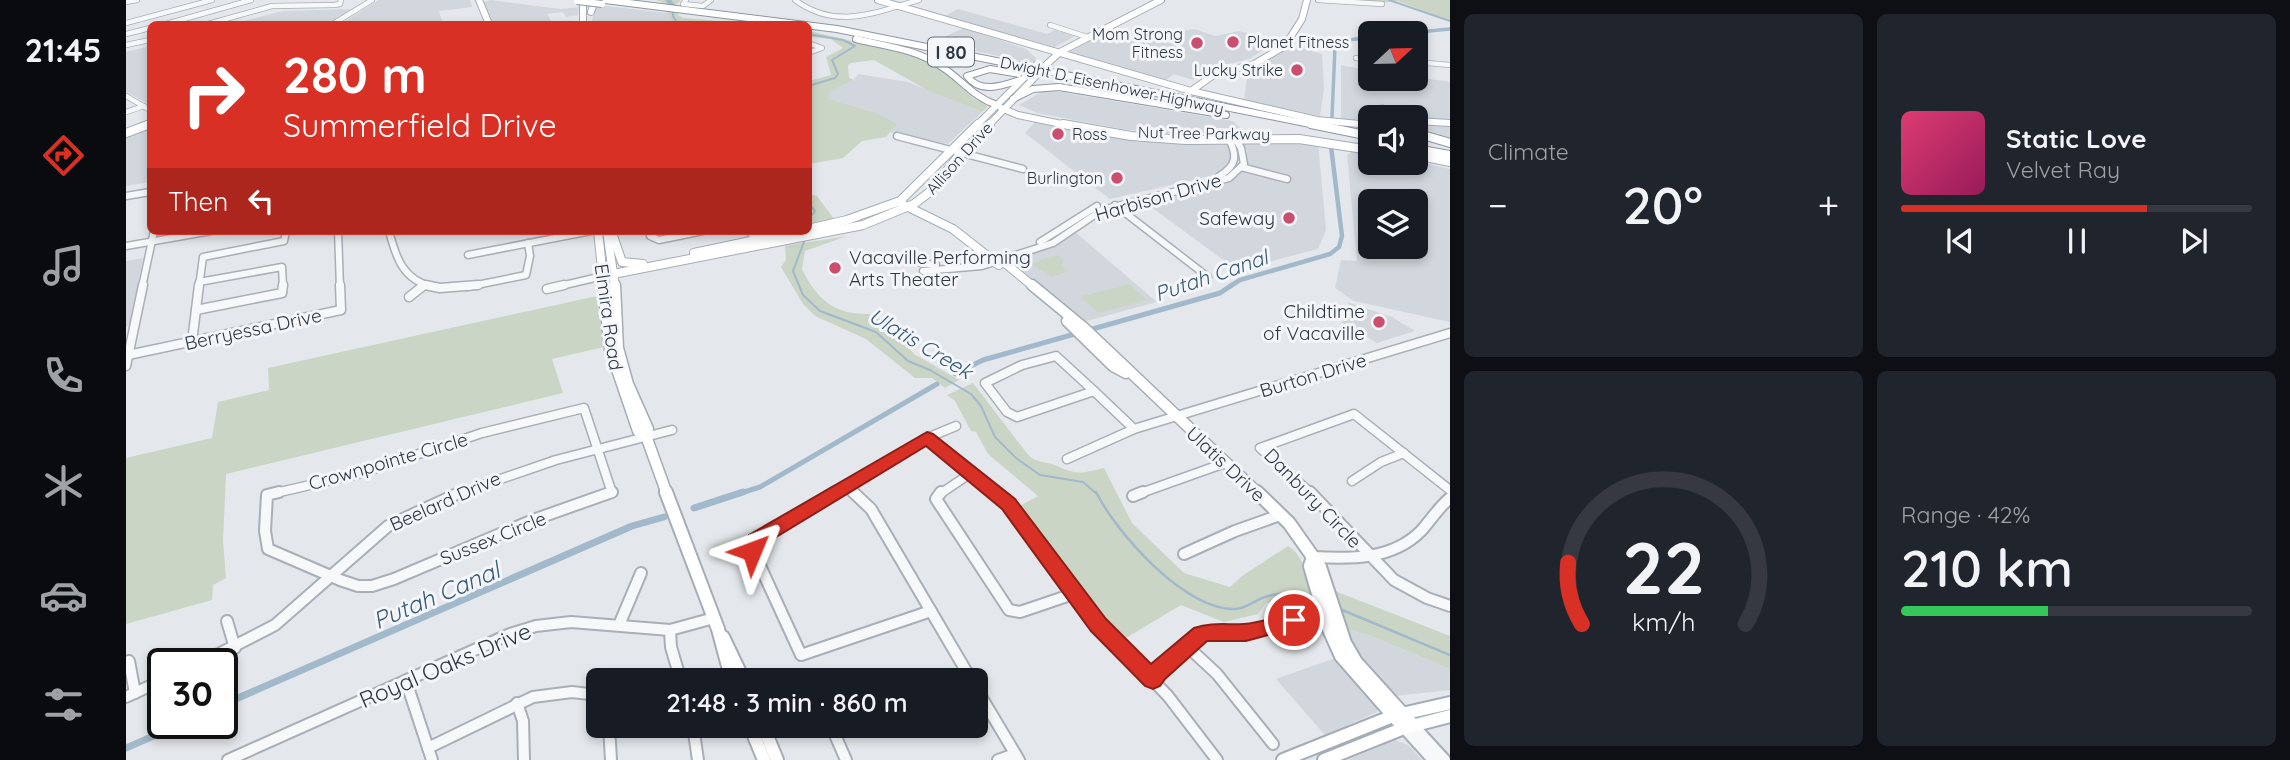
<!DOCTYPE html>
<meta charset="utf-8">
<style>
body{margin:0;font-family:Quicksand,sans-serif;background:#20242c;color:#f1f3f6;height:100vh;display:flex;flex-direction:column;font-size:26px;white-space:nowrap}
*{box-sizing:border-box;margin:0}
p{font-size:23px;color:#9ea1a6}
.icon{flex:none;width:38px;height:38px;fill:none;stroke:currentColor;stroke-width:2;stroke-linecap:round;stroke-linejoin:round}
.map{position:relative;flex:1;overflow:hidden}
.side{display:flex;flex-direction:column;gap:14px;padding:14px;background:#0d0f14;width:840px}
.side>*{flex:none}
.hud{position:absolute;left:21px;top:21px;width:665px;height:214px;border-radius:10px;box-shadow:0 4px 10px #0003;background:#d93025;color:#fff;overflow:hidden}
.needle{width:46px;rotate:68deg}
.buttons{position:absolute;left:1232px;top:21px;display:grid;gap:14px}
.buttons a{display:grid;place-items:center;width:70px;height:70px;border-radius:10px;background:#171b24;box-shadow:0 4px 10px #0003;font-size:35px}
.speed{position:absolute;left:21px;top:648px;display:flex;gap:14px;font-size:35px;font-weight:700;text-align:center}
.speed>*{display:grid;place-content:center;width:91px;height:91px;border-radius:50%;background:#171b24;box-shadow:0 4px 10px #0003;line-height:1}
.speed .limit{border:4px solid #111;border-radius:10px;background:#fff;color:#111}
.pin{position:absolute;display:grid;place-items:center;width:60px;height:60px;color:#fff;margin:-30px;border:4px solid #fff;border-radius:50%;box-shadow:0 2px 7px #0007}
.me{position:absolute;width:77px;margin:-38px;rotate:46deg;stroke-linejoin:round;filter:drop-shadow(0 0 5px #0008)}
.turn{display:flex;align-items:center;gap:24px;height:147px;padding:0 21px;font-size:32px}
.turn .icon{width:91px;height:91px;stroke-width:2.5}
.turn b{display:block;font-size:49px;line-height:60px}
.then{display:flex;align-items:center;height:66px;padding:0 21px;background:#0003;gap:14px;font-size:26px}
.big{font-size:52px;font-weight:600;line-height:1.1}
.side .card{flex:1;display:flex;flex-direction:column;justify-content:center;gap:10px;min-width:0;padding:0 24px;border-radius:10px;background:#20242c}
.side .dial{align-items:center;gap:0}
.dial svg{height:182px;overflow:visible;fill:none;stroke:#363941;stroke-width:7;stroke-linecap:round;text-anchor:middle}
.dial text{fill:#f1f3f6;stroke:none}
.song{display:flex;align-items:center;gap:21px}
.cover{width:84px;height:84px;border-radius:10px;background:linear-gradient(135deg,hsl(340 70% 55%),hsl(330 70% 35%))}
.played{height:7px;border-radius:4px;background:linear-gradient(90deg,#d93025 70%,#363941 70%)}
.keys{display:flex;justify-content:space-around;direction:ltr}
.heat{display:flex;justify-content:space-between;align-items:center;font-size:38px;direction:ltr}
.charge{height:10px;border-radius:5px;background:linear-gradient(90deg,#34c759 42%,#363941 0)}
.side .tiles{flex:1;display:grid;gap:14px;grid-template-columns:repeat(2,1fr)}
.trip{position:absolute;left:460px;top:668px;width:402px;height:70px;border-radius:10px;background:#171b24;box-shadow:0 4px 10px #0003;font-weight:600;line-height:70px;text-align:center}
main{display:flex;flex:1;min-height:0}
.tabs{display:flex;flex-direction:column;width:126px;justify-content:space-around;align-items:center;background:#090b0e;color:#9ea1a6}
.tabs .icon{width:49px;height:49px}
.tabs .on{color:#d93025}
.tabs b{font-size:32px;color:#f1f3f6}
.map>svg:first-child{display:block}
</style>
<main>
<nav class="tabs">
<b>21:45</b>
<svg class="icon on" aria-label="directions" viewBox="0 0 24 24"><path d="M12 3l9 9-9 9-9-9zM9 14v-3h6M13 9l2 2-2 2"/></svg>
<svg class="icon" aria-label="music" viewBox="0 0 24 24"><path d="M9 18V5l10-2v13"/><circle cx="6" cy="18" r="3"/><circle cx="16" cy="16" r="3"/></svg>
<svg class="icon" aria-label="phone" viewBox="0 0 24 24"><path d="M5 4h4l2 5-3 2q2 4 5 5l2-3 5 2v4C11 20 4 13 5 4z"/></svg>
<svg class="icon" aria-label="climate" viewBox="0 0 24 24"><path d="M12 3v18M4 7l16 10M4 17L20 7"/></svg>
<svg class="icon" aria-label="car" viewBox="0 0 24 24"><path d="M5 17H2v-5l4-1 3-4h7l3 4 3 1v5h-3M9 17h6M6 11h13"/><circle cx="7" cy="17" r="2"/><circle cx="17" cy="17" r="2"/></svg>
<svg class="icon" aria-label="filters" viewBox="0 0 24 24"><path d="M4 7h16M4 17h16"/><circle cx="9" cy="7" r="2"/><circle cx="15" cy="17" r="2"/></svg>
</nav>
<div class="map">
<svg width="1324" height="760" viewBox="0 0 1324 760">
<rect width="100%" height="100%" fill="#e4e8ec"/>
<g fill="#d2d7dd" fill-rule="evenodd">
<polygon points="253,0 344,0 346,7 313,11 317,24 214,24"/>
<polygon points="364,0 435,9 453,7 452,15 440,17 437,12 421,14 427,24 443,22 446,24 367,24 357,3"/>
<polygon points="470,5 542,13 548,24 465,24"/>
<polygon points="227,9 203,24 106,24 157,11"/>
<polygon points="832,9 921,34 929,30 949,36 929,47 819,16"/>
<polygon points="838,28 900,49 910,58 906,63 849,51 851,48 818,37"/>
<polygon points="1068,29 1089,36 1113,31 1152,41 1123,59 1086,68 1067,80 1048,74 1040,80 944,52 972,36 991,40 989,44"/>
<polygon points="1164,45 1196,54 1198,89 1194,116 1118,100 1121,77 1102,71 1131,65"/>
<polygon points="24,46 24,105 0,92 0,52"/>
<polygon points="1215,65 1244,71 1244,79 1290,77 1324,82 1324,140 1293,131 1290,128 1290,117 1244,117 1244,121 1215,121"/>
<polygon points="732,74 782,82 856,112 822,144 764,132 769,127 751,113 703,99 704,92 728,80"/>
<polygon points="929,91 1107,121 1118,132 1053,134 996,129 911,113 893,105 915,92"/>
<polygon points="910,121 951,130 1096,143 1103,146 1106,158 1096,171 1084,176 984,199 899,133"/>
<polygon points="24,129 24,182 0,186 0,137"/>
<polygon points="1116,142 1192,143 1200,230 1192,249 1111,270 1017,201 1095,183 1109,177 1121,166 1121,151"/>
<path d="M1227,151L1244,154V163L1290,161L1324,169V322L1228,301L1209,288L1215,260L1231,261L1221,155ZM1244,201H1290V247H1244Z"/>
<polygon points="949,232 1031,302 957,322 886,264 887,259 931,245"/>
<polygon points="17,258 4,324 0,327 0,261"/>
<polygon points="1221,302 1266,317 1289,331 1251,343 1215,322 1222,318 1228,310"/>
<polygon points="1221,630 1243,635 1324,669 1324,690 1269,696 1234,656"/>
<polygon points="1212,657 1251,706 1251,712 1199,735 1150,679"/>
<polygon points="1269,740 1282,745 1296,760 1221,760"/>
</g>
<g fill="#cbd5c5">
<polygon points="530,0 555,0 550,5 552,15 557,18 630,24 548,24 542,15 540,4"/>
<polygon points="1219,0 1324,0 1324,21 1272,1 1253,3"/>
<polygon points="683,31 794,57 817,70 847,98 862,106 856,112 801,90 748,60 725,63 722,65 723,78 728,80 704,92 703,99 751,113 771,124 760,137 736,141 717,158 683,164 683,81 705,75 700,57 717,48 705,39 683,37"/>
<polygon points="682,194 691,196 708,219 683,225"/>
<path d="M721,236L679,251L676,269C691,300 709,315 744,314L748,319H755L788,354L833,380L819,388L806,378H789L740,339L689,316L677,304L655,267L660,260L659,246Z"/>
<polygon points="931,255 937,259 936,265 942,271 926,277 905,264"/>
<polygon points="1003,284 1021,300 973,313 954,297"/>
<polygon points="471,296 478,347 426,359 437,393 100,474 97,541 100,578 87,585 86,600 0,624 0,458 86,438 92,402 143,390 142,368"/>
<path d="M847,383L903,456C911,463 919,461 929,465C951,475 953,474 978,468L1006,523L1058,573L1104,587L1116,576L1162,546C1180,556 1186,591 1192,610L1157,601L1140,603L1132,614L1098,622L1055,605L995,641L955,594L892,507L912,496L862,454L850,432L845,431L829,401L821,395Z"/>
<polygon points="1209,591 1324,636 1324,669 1243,635 1221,630"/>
</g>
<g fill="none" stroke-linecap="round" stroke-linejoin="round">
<g stroke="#a1b9ca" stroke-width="2">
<polyline points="1263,0 1324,21"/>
<polyline points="546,5 547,16 552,24"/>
<polyline points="682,34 717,40 729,46 706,60 712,74 709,78 682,86"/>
<polyline points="682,203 689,211 682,220"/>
<polyline points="679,239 667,271 677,295 694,311 750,332 782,361 804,370 845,394 855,406 869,437 890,458 914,475 957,482 971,494"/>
</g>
<g stroke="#a1b9ca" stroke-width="2.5">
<path d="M970,492C991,534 1059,610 1109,609C1120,609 1129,600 1139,597C1155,591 1171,593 1186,599"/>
<polyline points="1214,609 1324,655"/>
</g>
<g stroke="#a1b9ca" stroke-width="3.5">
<polyline points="1282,33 1324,29"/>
<polyline points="1206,117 1209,47 1216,41 1244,37"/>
</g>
<polyline stroke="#a1b9ca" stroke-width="4.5" points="1103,287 1114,280 1204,254 1213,247 1216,236 1205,146"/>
<g stroke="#a1b9ca" stroke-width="5">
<polyline points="829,374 857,360 1094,293 1106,285"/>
<polyline points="612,494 634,487 811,384"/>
</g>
<g stroke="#a1b9ca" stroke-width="7">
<polyline points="568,508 617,492"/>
<polyline points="96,705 506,526 538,517"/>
<polyline points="0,748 57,723"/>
</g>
<polyline stroke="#a1b9ca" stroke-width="5" points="542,0 546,5"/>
<g stroke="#a9afb6" stroke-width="6">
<g id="minor-far3">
<polyline points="560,0 557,4 577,6 585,0"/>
<path d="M669,0C711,31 749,12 793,0"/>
<polyline points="1192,0 1256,4"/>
<polyline points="0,2 11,0"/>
<polyline points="0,23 86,0"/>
<polyline points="40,24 125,0"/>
<polyline points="82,24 146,6 208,5 214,4 215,0"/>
<polyline points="207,24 246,0"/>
<polyline points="924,25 961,37"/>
<polyline points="0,34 24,28"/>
<polyline points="682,43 696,48 682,53"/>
<polyline points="0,45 24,40"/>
<polyline points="1230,58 1244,59"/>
<polyline points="1290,62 1324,65"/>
<polyline points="0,96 24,110"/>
<polyline points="1256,107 1269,117"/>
<polyline points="0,112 18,106"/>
</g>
</g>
<g stroke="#a9afb6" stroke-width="9">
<g id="minor-far2">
<polyline points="771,136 897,169"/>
<polyline points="1115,167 1161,179"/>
<path d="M1092,177C1112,165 1112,155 1101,135"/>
<polyline points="0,196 24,192"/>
<polyline points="989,205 1082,277"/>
<polyline points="212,231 214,287"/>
<path d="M263,231C270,258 277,280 307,287"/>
<polyline points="523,231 524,236 533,240 577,231"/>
<polyline points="622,231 631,239"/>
<polyline points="914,242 971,206"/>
<polyline points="0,246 85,231"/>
<polyline points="342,255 465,231"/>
<polyline points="795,263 810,265"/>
<polyline points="797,271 856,266 927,243 976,210 1103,178 1118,164 1115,148 1107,135"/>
<polyline points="73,282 156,267 157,287"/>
<polyline points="16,287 28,231"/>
<polyline points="73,287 77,257 158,241 160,231"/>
<polyline points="341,287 400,275 404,256 402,243"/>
<polyline points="430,287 477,276"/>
</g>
</g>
<g stroke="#a9afb6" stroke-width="11">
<g id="minor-far1">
<polyline points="299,285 314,288 352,285"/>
<polyline points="421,289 438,285"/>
<polyline points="283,297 297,286"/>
<polyline points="70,310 156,293 157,285"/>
<polyline points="66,342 73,285"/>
<polyline points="2,355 215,310 214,285"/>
<polygon points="930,356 968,391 891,417 881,412 859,383 896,365"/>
<polyline points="0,366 17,285"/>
<polyline points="968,391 1008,429"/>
<polyline points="801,438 870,494"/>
<polyline points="941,459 1008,429 1324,333"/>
<polyline points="1226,481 1255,462 1278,453"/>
<polyline points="720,486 729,494"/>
<polyline points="145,494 232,474 356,433 458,408 486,493 483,494"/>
<polyline points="331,494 430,460 546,430"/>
<polyline points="706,494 801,438 830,426"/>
<polyline points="814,494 845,473"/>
<polyline points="1012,494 1099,463"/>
<polyline points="1186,494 1134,448 1228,414 1324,490"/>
</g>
</g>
<g stroke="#a9afb6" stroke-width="14">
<g id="minor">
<polyline points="153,492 141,495 139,531 142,549 214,580 232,586 246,586 268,579 407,520 486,492"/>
<polyline points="709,492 624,544 675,655 805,611"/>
<polyline points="727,492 745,509 846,681"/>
<polyline points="815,492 810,499 883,610 894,612 950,593"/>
<polyline points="868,492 882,504 973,625 1042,696 1091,760"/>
<polyline points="1184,492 1268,580 1301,598 1324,606"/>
<polyline points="1007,496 1017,492"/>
<polyline points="1058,554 1109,531 1154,515"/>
<path d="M1187,557C1225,559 1266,560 1295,531C1305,520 1312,508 1324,498"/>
<polyline points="101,621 109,648"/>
<polyline points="493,625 515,573"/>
<polyline points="544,630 545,647 555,681"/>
<polyline points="1062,647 1091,674 1147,744"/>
<polyline points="3,661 9,693"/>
<polyline points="75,663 149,625 262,526 335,492"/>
<polyline points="1027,679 1031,672 1080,632 1120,633 1168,620 1201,625"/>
<polyline points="280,681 306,760"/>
<polyline points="816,681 841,672"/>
<polyline points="850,688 893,760"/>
<polyline points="0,697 37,680"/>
<polyline points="391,703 397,721 398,760"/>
<polyline points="1287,725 1319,760"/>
<polyline points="483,726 485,760"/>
<polyline points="567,726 572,760"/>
<polyline points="712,726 706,728 720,760"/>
<polyline points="1278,728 1307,760"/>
<polyline points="302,748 407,697 446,692 472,695"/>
<polyline points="102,760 384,634 410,626 445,622 544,630 588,618"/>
<polyline points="872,760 889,754"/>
</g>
</g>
<g stroke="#a4adb7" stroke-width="8">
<g id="major-far3">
<polyline points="353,0 363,24"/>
<polyline points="457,0 457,24"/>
<polyline points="752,0 1065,91 1191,120 1244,125"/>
<polyline points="465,12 469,0"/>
<polyline points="921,64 934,52 1035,0"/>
<polyline points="1065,91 1089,74 1128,64 1159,46 1176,19 1181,0"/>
<polyline points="875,108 892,115 945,126"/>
<polyline points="1290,121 1324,123"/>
<polyline points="19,126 24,124"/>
<polyline points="850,126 897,79"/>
<polyline points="862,126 905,81"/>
</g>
</g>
<g stroke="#a4adb7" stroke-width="10">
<g id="major-far2">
<polyline points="937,124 1005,136 1060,140 1173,139 1244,150"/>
<polyline points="1235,124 1244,125"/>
<polyline points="0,133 24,124"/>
<polyline points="1290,155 1324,162"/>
<polyline points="772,202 827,229 873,265"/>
<polyline points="682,229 721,220 774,201 852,124"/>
<polyline points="472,231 478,287"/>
<polyline points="481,231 489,287"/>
<polyline points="487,236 496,262 517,264"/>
<polyline points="568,253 667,232"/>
<polyline points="871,261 880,264 908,287"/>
<polyline points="477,276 737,225 788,204 805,191 831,158 864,124"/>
</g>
</g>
<g stroke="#a4adb7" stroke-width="13">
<g id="major-far1">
<polyline points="477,285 484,349 512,431 520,436"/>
<polyline points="489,285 492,348 502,384 522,429 520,436 541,494"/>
<polyline points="906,285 957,327 1133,494"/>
<polyline points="941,321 987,366 1000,373"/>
</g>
</g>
<g stroke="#a4adb7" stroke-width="16">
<g id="major">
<polyline points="540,492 592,629 606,681"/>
<polyline points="1131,492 1163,523 1194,567 1219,643 1230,662 1287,725"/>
<polyline points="1187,557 1184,566 1201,625 1215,656 1278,728"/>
<polyline points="597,637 618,681"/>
<polyline points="624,726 638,760"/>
<polyline points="637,726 651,760"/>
<polyline points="1157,760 1267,716 1324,703"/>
<polyline points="1198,760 1278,728 1324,716"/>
</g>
</g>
<g stroke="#8c97a2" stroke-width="8">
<g id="highway-far1">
<polyline points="479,0 711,29 1194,126"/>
<path d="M730,39C758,46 789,49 813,65C835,78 846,97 871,105"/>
<path d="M897,79C878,85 855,95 841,76L864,69L905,76"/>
<polyline points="887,99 907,89 933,87 1100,115"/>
</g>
</g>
<g stroke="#8c97a2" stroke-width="10">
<g id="highway">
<polyline points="1185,124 1244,136"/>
<polyline points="1290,133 1324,143"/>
<polyline points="1290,149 1324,155"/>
</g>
</g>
<use href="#minor-far3" stroke="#f7f8fa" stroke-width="4.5"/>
<use href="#minor-far2" stroke="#f7f8fa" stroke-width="6"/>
<use href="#minor-far1" stroke="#f7f8fa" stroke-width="8"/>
<use href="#minor" stroke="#f7f8fa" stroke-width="10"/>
<use href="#major-far3" stroke="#fff" stroke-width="6"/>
<use href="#major-far2" stroke="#fff" stroke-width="8"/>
<use href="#major-far1" stroke="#fff" stroke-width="10"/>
<use href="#major" stroke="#fff" stroke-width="12"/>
<use href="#highway-far1" stroke="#fff" stroke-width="6"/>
<use href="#highway" stroke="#fff" stroke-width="8"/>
<g stroke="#a4adb7" stroke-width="8" stroke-linecap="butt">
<g id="major-bridge">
<polyline points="897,79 912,63"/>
<polyline points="905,81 921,64"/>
</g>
</g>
<g stroke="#8c97a2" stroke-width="8" stroke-linecap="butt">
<polyline id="highway-bridge" points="451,1 476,4"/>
</g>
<use href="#major-bridge" stroke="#fff" stroke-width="6"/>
<use href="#highway-bridge" stroke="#fff" stroke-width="6"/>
</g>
<path fill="#d93025" stroke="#8d1f18" stroke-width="2" d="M801,432L807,434L889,499L980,619L1025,664L1068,628C1086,622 1100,625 1118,624C1134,623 1152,616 1168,612L1175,614L1178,620L1175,626L1120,641H1081L1039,679L1034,686L1027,689L1019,686L965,631L876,509L800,446L637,545L633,556L626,558L619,556L615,544L623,535Z"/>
<g fill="#cc4e6e" stroke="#f4f6f9" stroke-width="2.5">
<circle cx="1107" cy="42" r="7"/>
<circle cx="1071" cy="43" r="7"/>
<circle cx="1171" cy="70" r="7"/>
<circle cx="932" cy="134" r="7"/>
<circle cx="991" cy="178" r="7"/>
<circle cx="1163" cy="218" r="7"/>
<circle cx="709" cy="268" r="7"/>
<circle cx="1253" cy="322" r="7"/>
</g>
<g text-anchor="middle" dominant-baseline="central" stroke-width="6" stroke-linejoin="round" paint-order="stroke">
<g font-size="16" fill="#2c3744" stroke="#f4f6f9" text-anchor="end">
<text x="1057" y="34">Mom Strong<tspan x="1057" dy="18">Fitness</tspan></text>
<text x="1121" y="42" text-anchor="start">Planet Fitness</text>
<text x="1157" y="70">Lucky Strike</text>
<text x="946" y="134" text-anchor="start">Ross</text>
<text x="977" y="178">Burlington</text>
</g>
<g font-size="16" fill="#2c3744" stroke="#f4f6f9">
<text transform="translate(986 85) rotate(12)">Dwight D. Eisenhower Highway</text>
<text transform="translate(1078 133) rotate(1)">Nut Tree Parkway</text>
<text transform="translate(833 158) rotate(-48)">Allison Drive</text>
</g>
<rect fill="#f4f6f9" stroke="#68707a" stroke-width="2" x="802" y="37.5" width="46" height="29" rx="5"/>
<g font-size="18" font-weight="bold" fill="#2c3744">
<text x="825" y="52">I 80</text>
</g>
<g font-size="19" fill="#2c3744" stroke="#f4f6f9">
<text transform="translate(1032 197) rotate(-16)">Harbison Drive</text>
<text transform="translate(483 317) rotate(82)">Elmira Road</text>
<text transform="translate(127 329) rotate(-12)">Berryessa Drive</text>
<text transform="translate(1187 375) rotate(-17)">Burton Drive</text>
<text transform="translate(262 461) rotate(-16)">Crownpointe Circle</text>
<text transform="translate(1100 464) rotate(43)">Ulatis Drive</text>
<text transform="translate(1187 498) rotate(46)">Danbury Circle</text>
<text transform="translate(319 501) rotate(-24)">Beelard Drive</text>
<text transform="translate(367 538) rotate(-22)">Sussex Circle</text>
</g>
<g font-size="19" fill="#2c3744" stroke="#f4f6f9" text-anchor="end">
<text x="1149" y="218">Safeway</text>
<text x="723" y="257" text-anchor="start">Vacaville Performing<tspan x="723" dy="22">Arts Theater</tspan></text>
<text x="1239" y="311">Childtime<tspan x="1239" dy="22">of Vacaville</tspan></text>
</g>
<g font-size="21" font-style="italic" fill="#375a77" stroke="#f4f6f9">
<text transform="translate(1085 275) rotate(-19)">Putah Canal</text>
<text transform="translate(795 343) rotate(31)">Ulatis Creek</text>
</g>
<g font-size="23" fill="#2c3744" stroke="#f4f6f9">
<text transform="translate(319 665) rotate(-23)">Royal Oaks Drive</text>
</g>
<g font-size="24" font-style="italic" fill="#375a77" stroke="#f4f6f9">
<text transform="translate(310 595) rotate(-23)">Putah Canal</text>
</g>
</g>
</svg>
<div class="buttons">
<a><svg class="needle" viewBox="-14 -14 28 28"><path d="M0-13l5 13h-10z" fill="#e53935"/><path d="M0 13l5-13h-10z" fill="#9ea1a6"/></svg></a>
<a><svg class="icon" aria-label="sound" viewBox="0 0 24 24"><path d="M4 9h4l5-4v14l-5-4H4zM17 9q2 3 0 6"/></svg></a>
<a><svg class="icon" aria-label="layers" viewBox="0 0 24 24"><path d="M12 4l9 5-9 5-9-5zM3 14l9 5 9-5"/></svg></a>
</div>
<div class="speed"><div class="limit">30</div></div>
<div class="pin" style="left:1168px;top:620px;background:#d93025"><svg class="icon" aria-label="arrive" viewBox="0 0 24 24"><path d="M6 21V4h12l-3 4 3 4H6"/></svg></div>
<svg class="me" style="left:626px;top:551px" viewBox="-20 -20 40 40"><path d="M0-17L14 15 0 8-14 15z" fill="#d93025" stroke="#fff" stroke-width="4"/></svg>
<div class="trip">21:48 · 3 min · 860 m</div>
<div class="hud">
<div class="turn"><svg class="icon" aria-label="right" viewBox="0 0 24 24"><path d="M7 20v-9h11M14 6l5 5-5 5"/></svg><div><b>280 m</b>Summerfield Drive</div></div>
<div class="then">Then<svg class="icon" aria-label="left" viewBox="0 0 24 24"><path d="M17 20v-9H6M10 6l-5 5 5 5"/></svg></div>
</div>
</div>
<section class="side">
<div class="tiles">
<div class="card"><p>Climate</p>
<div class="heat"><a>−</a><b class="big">20°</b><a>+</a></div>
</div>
<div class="card">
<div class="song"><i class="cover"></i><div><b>Static Love</b><p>Velvet Ray</p></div></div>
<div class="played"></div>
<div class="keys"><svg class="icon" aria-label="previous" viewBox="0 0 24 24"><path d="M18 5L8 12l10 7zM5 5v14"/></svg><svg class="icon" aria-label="pause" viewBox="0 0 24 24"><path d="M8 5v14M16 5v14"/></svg><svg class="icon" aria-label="next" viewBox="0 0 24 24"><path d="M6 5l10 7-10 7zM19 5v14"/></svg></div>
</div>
<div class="card dial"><svg viewBox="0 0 100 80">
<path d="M14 69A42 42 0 1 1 86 69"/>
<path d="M14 69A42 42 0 0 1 8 42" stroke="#d93025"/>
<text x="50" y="56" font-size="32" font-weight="700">22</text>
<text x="50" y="72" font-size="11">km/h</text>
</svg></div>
<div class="card"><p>Range · 42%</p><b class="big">210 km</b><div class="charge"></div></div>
</div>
</section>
</main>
